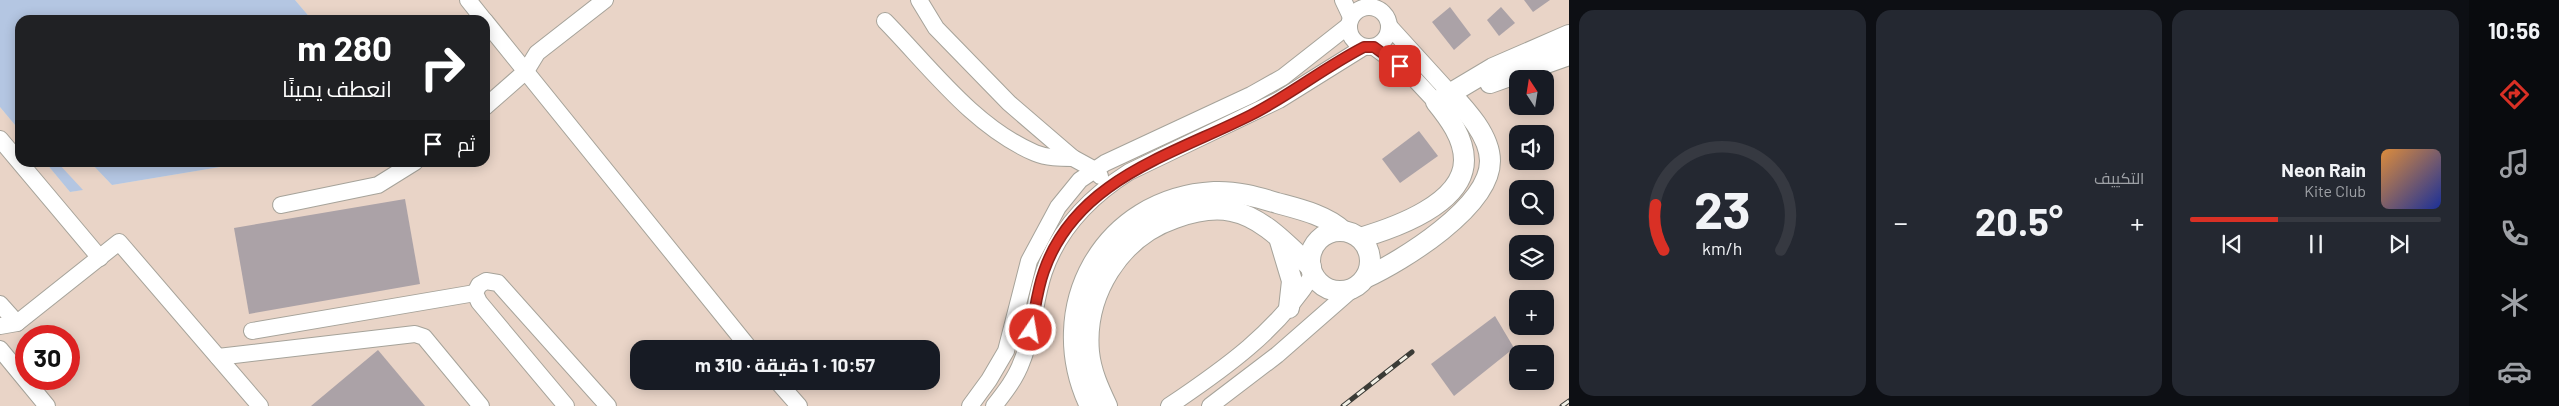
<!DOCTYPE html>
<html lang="ar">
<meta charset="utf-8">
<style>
body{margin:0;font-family:Barlow,Cairo,sans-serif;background:#242831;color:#f1f3f6;direction:rtl;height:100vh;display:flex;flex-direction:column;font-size:19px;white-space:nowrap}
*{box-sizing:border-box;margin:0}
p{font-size:16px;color:#9ea1a6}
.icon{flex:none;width:28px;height:28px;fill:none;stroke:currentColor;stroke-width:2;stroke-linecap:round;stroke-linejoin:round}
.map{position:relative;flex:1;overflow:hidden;direction:ltr}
.drawer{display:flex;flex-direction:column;gap:10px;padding:10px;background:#0d0f14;width:900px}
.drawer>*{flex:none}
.guide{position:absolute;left:15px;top:15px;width:475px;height:152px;border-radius:15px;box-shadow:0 2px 12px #0003;direction:rtl;background:#202124;color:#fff;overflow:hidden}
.needle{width:32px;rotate:348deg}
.tools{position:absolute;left:1509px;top:70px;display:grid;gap:10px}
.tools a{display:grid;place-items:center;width:45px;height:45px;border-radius:10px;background:#171b24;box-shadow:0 2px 12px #0003;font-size:25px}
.speed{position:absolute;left:15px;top:325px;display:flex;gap:10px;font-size:25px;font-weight:700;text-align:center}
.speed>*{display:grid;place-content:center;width:65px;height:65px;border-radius:50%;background:#171b24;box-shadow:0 2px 12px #0003;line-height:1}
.speed .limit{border:8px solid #d22;background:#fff;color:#111}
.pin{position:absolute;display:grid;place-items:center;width:42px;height:42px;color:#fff;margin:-21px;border-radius:10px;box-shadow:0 2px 8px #0006}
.me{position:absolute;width:55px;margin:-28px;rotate:12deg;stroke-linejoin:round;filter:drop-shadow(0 0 4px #0008)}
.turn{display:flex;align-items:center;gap:18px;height:105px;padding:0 15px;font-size:22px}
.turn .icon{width:65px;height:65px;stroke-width:2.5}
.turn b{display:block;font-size:35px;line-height:42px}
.then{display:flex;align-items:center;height:48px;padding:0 15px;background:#0003;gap:10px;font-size:19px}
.big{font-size:38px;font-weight:700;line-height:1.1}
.drawer .tile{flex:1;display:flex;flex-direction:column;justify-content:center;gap:8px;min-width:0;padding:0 18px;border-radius:15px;background:#242831}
.drawer .dial{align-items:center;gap:0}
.dial svg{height:130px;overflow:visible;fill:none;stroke:#363941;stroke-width:7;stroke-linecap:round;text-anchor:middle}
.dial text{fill:#f1f3f6;stroke:none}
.song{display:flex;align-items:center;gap:15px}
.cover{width:60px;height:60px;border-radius:8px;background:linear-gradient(135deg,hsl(30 70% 55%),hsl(230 70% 35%))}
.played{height:5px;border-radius:2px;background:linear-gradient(90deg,#d93025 35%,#363941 35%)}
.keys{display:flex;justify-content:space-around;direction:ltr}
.heat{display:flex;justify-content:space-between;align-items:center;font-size:28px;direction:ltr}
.drawer .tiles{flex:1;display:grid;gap:10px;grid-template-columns:repeat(3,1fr)}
.trip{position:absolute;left:630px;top:340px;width:310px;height:50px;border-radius:15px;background:#171b24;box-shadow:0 2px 12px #0003;font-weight:700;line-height:50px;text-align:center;direction:rtl}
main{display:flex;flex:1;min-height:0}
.tabs{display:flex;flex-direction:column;width:90px;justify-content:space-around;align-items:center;background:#090b0e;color:#9ea1a6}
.tabs .icon{width:35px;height:35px}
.tabs .on{color:#d93025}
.tabs b{font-size:22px;color:#f1f3f6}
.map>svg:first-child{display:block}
</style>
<main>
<nav class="tabs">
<b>10:56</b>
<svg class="icon on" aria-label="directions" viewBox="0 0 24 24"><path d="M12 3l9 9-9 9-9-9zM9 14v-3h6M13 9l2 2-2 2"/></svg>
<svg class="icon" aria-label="music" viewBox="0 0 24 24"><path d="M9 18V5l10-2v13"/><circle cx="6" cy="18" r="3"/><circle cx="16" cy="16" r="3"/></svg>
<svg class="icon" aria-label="phone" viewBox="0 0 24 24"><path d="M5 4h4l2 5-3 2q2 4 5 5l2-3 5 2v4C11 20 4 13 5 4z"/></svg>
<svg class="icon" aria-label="climate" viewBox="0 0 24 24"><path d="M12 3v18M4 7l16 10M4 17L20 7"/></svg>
<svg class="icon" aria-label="car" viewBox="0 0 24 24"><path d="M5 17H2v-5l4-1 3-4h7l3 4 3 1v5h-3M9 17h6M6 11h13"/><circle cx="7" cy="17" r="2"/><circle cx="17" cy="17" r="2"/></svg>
</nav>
<section class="drawer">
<div class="tiles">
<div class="tile">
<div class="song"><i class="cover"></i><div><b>Neon Rain</b><p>Kite Club</p></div></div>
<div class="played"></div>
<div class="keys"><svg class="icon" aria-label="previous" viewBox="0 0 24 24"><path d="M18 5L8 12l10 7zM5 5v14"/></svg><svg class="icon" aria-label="pause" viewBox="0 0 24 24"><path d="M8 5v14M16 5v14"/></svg><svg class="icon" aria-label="next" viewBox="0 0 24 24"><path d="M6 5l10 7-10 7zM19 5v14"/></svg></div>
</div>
<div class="tile"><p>التكييف</p>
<div class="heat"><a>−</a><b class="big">20.5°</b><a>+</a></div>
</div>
<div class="tile dial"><svg viewBox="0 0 100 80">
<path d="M14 69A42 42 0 1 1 86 69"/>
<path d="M14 69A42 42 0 0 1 9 41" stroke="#d93025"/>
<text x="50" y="56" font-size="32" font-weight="700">23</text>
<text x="50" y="72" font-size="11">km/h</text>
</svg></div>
</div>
</section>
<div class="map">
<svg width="1569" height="406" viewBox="0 0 1569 406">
<rect width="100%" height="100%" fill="#e5e2d9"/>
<path fill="#e9d4c7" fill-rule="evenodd" d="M295,0H1569V406H0V107L20,131V162L46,163L70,192L82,190L58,163H91L112,185L244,163L485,162V20H312ZM1518,79H1545V106H1518ZM1518,134H1545V161H1518ZM1518,189H1545V216H1518ZM1518,244H1545V271H1518ZM1518,299H1545V326H1518ZM26,336H69V379H26ZM639,349H931V381H639ZM1518,354H1545V381H1518Z"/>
<g fill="#b4c6e2">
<polygon points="0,0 295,0 312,20 20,20 20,131 0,107"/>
<polygon points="46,163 58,163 83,190 70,192"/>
<polygon points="91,163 244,163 112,185"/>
</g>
<g fill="#aba2a7">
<polygon points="1524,0 1550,0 1533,12"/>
<polygon points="1450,7 1471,35 1454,50 1432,22"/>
<polygon points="1501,7 1515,23 1499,36 1487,20"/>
<polygon points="1419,131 1438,156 1400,183 1382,159"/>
<polygon points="405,199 420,284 249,314 234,228"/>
<polygon points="1495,316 1514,348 1454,396 1431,364"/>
<polygon points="378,350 425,406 311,406"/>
</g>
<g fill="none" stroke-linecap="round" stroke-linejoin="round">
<g stroke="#a6a39a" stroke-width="18">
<g id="minor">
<polyline points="468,0 484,20"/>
<polyline points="919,0 936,28 1009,103 1073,158 1095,170 1100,176"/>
<polyline points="1343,0 1351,17"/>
<circle cx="1369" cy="27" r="20"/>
<polyline points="485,21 750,349"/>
<path d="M885,21C930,67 974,127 1035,153C1047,158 1060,158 1073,158"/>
<polyline points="1389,26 1450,93"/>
<polyline points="1374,47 1408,72 1436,102"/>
<polyline points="485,107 526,71 537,53 605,0"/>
<polyline points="0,139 100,258"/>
<polyline points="281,205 378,185 415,162"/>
<polyline points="0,304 17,323"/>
<polyline points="0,326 17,323 119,242 260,406"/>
<polyline points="252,331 475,293"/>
<polyline points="0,349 47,406"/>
<polyline points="218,357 415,334 424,337 481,406"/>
<polyline points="777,381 799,406"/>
<polyline points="566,406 479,302 475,293 479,285 486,281 498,283 608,406"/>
<polyline points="970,406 989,380 1006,351 1029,261 1058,207 1080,180 1105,163 1251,95 1283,77 1348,26"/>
<path d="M994,406C1005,392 1016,378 1022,361C1034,332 1034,301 1044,272C1059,228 1091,196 1129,172L1279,100L1364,47"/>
<path d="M1169,406C1224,369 1278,331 1313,274"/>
<polyline points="1210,406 1277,355 1357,285"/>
</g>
</g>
<g stroke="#a6a39a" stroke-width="22">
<g id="major">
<polyline points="1490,83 1569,55"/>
<circle cx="1340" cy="261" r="30"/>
<path d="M1360,238C1394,228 1464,204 1464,160C1464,138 1449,118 1436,102L1493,68L1569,35"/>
<polyline points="1280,241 1292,281 1289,308"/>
<path d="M1365,278C1402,261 1490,207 1490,161C1490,136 1466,110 1450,93"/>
<path d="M1090,406C1043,308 1103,198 1214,192C1236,191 1257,197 1277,203C1299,209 1326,215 1343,231"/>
<path d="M1107,406C1099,389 1091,372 1089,352C1084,295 1119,237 1175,218C1192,212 1212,207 1231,211C1263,217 1288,246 1311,267"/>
</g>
</g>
<use href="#minor" stroke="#fff" stroke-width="16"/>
<use href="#major" stroke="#fff" stroke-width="20"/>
<g stroke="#3b3b36" stroke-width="5">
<g id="rail">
<polyline points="1343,406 1412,352"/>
<polyline points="1562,406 1569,401"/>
</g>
</g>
<use href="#rail" stroke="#f2f0e6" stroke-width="3" stroke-dasharray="9" stroke-linecap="butt"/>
</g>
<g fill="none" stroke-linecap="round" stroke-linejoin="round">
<g stroke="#8d1f18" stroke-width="12">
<path id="route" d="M1031,330C1035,311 1037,290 1044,271C1076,179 1172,155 1251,115C1290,95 1325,67 1364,47H1374L1400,66"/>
</g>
<use href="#route" stroke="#d93025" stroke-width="9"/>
</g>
</svg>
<div class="tools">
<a><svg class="needle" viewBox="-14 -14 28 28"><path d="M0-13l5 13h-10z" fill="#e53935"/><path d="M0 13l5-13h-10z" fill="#9ea1a6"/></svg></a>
<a><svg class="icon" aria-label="sound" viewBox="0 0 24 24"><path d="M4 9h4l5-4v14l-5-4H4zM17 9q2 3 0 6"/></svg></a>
<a><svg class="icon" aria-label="search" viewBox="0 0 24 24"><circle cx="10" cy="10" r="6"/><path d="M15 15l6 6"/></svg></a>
<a><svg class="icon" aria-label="layers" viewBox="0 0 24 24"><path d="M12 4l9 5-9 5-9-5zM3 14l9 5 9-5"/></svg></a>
<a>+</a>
<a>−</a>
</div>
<div class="speed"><div class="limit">30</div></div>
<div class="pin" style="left:1400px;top:66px;background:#d93025"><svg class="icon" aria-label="arrive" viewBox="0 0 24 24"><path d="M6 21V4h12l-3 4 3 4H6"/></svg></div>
<svg class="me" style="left:1031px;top:330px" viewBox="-20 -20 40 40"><circle r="17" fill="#d93025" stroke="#fff" stroke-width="3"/><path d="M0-11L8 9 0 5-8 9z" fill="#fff"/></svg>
<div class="trip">10:57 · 1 دقيقة · 310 m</div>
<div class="guide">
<div class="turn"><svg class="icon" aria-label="right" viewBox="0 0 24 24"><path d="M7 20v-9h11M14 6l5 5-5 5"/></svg><div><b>280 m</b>انعطف يمينًا</div></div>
<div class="then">ثم<svg class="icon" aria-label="arrive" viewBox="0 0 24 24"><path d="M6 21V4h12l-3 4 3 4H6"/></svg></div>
</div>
</div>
</main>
